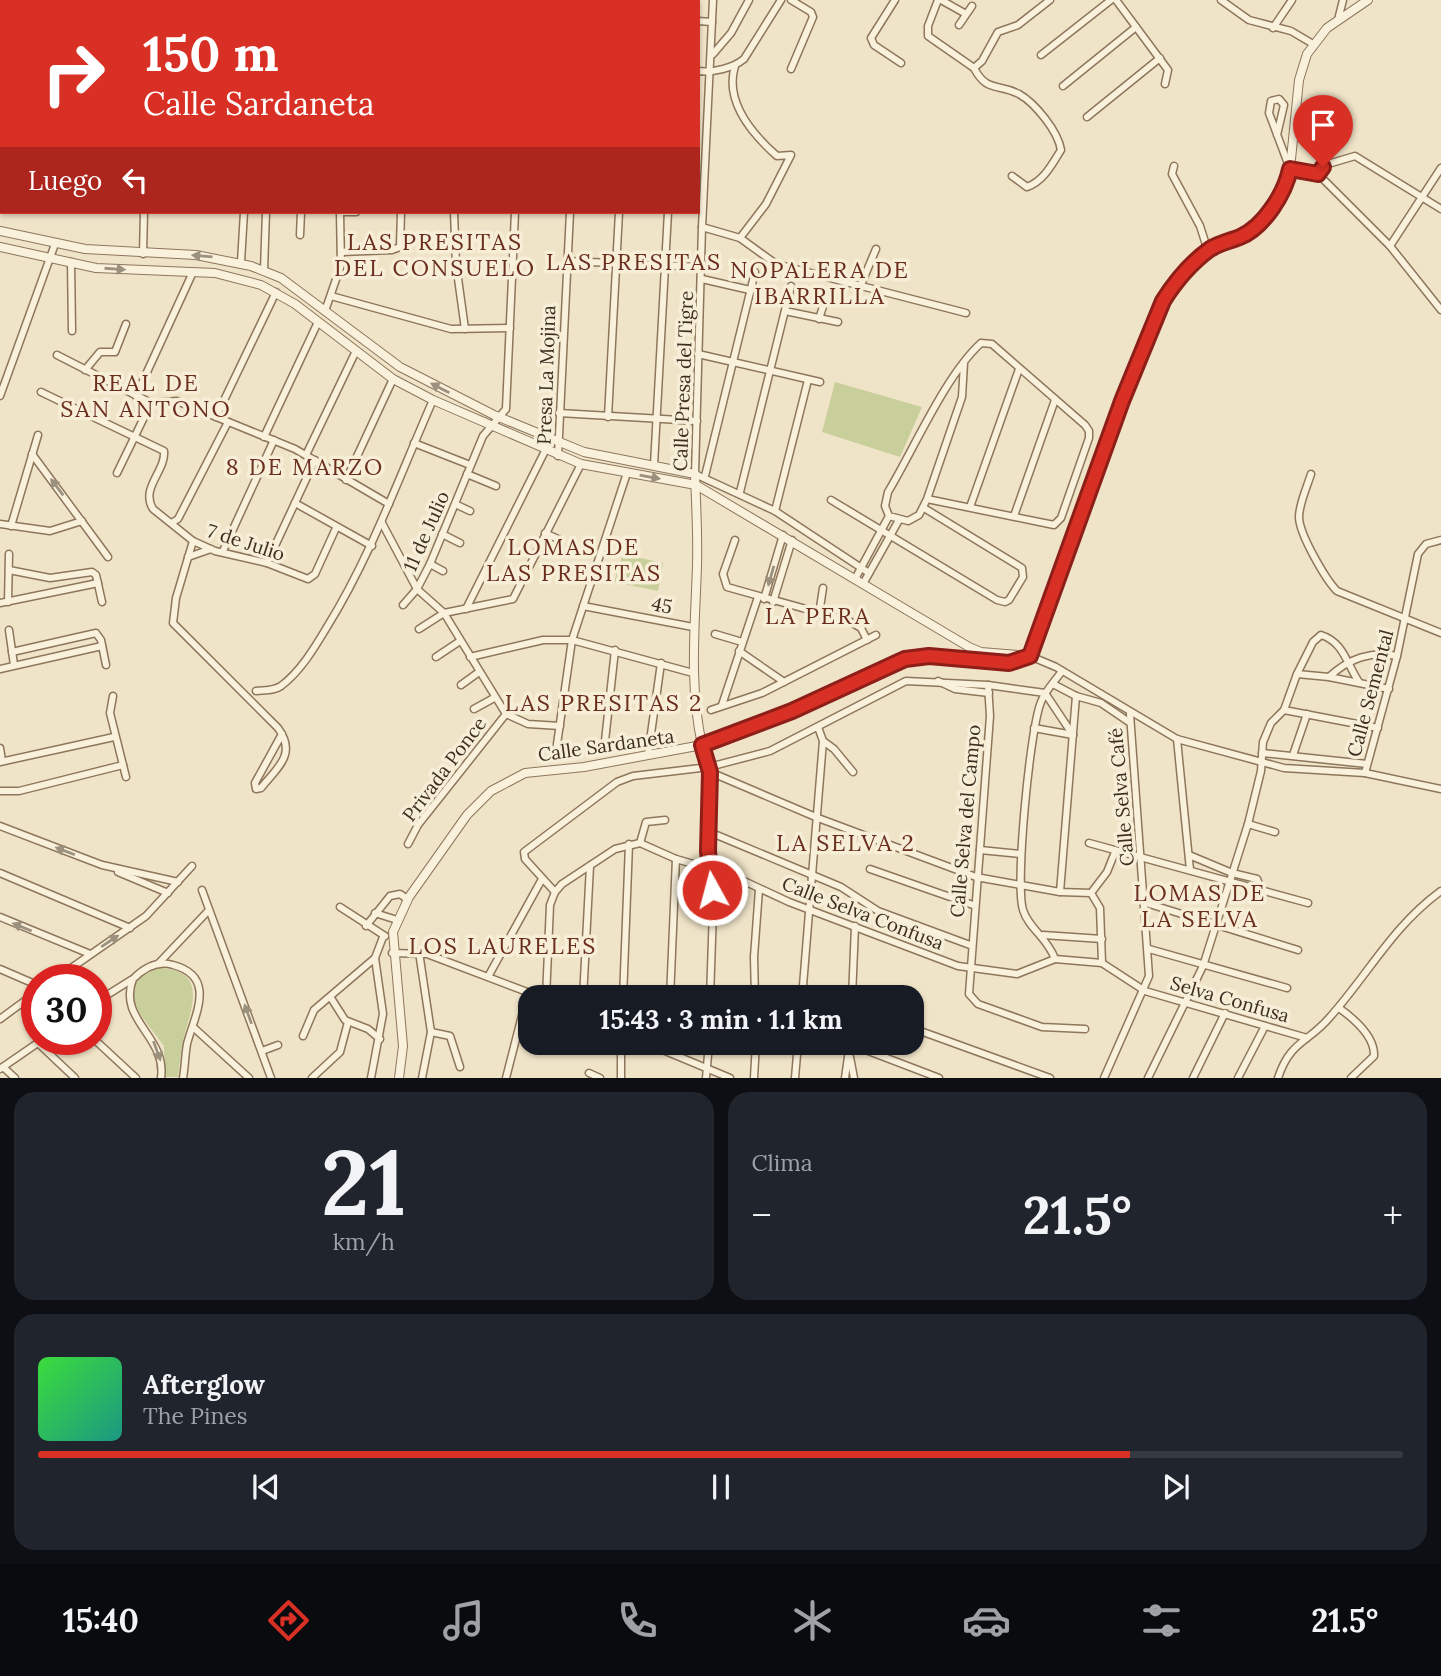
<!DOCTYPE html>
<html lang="es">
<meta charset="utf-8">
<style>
body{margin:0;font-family:Lora,serif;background:#20242c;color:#f1f3f6;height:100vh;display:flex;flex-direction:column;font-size:26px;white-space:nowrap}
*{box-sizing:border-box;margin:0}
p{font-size:23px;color:#9ea1a6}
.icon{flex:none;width:38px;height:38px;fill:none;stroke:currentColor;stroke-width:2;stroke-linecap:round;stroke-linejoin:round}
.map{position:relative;height:1078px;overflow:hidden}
.details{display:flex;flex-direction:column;gap:14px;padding:14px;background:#0d0f14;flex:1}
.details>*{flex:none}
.banner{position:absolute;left:0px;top:0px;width:700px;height:214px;box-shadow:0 2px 5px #0004;background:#d93025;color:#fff;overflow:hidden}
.speed{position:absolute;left:21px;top:964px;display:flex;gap:14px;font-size:35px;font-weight:700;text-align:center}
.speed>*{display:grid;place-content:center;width:91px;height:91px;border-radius:50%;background:#171b24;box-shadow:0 2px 5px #0004;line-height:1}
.speed .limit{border:10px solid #d22;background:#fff;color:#111}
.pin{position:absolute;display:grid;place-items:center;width:60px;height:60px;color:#fff;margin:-72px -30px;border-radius:50% 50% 50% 0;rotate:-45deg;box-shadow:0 0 7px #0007}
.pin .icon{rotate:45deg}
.me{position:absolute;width:77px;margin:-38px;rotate:353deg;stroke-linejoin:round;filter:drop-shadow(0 0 5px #0008)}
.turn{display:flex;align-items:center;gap:24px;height:147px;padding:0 28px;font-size:32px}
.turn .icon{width:91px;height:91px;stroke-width:2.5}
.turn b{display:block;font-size:49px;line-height:60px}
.then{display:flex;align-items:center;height:66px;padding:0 28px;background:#0003;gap:14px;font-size:26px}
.big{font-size:52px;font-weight:700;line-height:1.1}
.details .card{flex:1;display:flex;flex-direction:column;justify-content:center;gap:10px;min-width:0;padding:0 24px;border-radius:21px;background:#20242c}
.details .dial{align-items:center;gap:0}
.dial b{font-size:91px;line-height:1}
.song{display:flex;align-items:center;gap:21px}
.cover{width:84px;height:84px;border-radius:10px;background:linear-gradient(135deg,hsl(120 70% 55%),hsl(170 70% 35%))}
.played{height:7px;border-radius:4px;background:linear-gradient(90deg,#d93025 80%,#363941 80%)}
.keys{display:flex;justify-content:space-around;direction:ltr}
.heat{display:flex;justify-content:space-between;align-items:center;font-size:38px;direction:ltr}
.details .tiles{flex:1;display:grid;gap:14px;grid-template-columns:1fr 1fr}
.card:last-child{grid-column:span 2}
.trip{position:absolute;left:518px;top:985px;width:406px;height:70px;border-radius:21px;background:#171b24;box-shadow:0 2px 5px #0004;font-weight:700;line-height:70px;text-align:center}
.tab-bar{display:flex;height:112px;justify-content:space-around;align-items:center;background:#090b0e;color:#9ea1a6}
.tab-bar .icon{width:49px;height:49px}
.tab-bar .on{color:#d93025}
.tab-bar b{font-size:32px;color:#f1f3f6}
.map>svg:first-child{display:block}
</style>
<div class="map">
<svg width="1441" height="1078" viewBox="0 0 1441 1078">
<rect width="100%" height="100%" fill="#f0e4c8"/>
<g fill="#c9cf9b">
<polygon points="835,382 922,407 900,457 822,432"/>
<polygon points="623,554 663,563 658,591 614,582"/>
<path d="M159,968C206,970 193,1004 185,1033C181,1047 180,1063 178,1077H164V1046C146,1021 108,985 159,968Z"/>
</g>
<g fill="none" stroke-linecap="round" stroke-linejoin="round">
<g stroke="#8d765c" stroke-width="9">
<g id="minor">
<polyline points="394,0 394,2"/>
<polyline points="481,0 485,2"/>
<polyline points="713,0 702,227 695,474 775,511 869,573"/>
<polyline points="895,0 871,38 874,45 901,63"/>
<polyline points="938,0 928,26 928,36 974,68 982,61 998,32 1018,25 1050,0"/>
<polyline points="941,0 966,14"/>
<polyline points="1116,0 1168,70 1165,84"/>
<polyline points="1221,0 1249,20 1291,31 1313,44"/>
<polyline points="150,2 150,0"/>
<polyline points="260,2 260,0"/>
<polyline points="301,2 301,0"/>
<polyline points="515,2 516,0"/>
<polyline points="550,2 550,0"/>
<polyline points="586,2 586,0"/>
<polyline points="1338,20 1343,0"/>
<polyline points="698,21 712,22"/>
<polyline points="959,25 972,6"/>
<polyline points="1273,28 1292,0"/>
<polyline points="713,54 731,33 749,0"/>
<polyline points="1041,55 1111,0"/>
<path d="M735,66C724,102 752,134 777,156L791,155L766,204L740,238"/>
<path d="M974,68C987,93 998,83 1019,94C1035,103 1058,131 1061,150C1052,164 1044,181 1027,187L1012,176"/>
<polyline points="791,69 813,17 811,12 791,0"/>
<path d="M698,71C713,73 733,68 744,59L781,0"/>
<polyline points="1063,86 1136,27"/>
<polyline points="1087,117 1160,58"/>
<polyline points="1277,135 1284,105 1279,99 1271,101 1269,113 1290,169 1318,174 1390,246 1441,310"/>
<polyline points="1174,166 1172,174 1200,226 1208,251"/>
<polyline points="1318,174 1328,164 1355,156 1441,209"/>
<polyline points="340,212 356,212"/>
<polyline points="454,212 456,264 465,329"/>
<polyline points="702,227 740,238 776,264 966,313"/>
<polyline points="300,235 301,212"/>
<polyline points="1390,246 1441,168"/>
<polyline points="341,252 392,250 400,247 401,212"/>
<polyline points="143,254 144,212"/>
<polyline points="567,261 702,267"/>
<polyline points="71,262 72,331"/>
<polyline points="241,262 244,212"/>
<polyline points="264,270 266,212"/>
<polyline points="702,279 750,290"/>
<polyline points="860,287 876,249"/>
<polyline points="331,296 451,329 510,328"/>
<polyline points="325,311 341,265 340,212"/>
<polyline points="785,311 838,322"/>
<polyline points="819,319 826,297"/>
<polyline points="698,354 820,382"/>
<polyline points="57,355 151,403 177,401 295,449 389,504"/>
<polyline points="85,370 100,352 115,352 126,324"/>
<path d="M41,392L164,451C166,471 140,488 153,509L193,541L215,551L267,563L308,579L315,574L336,528"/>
<polyline points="0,396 55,244"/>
<polyline points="136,396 193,272"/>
<polyline points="559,413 697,421"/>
<polyline points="216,417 276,292"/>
<polyline points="608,417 619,212"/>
<polyline points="264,437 318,322"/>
<polyline points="414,443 470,465"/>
<polyline points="32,454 108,557"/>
<polyline points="306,455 355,353"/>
<polyline points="558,456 570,212"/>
<polyline points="654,465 668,212"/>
<polyline points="117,473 151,403"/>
<polyline points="467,474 496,486"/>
<path d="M1311,474C1307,487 1299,504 1299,517C1299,534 1326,580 1337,591L1441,633"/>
<polyline points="705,476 755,272"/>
<polyline points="346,480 393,379"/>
<polyline points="740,492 791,286"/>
<path d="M927,499L1054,525L1061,518L1089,438V431L1085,425L992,344L981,343C945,376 914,449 888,492L885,506L889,516L908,521L919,515L927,499L962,397L964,363"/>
<polyline points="831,500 997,600 1005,602 1009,600 1023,577 1022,568 924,508"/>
<polyline points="295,503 372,546"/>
<polyline points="455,504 470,511"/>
<polyline points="970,507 1019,369"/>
<polyline points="775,511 808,380"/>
<polyline points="1014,516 1055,400"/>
<polyline points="173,522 178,519 228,422"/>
<polyline points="382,523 417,589 444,613 506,714 528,724 560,726"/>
<polyline points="0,524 50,531 82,521"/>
<polyline points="11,526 38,435"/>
<polyline points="545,533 560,540"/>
<polyline points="442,534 460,543"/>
<polyline points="735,540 723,574 727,587 849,621 861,628 867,640"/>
<path d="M193,541L176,598L173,623L278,728C297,754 278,767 261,788L256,789L255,783L282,734"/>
<polyline points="223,551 274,440"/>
<polyline points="188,557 211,549"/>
<polyline points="267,563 315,460"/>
<polyline points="430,564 443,571"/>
<polyline points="9,570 50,578 92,572 96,575 102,602"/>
<polyline points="855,579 889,516"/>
<polyline points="863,584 899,520"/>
<polyline points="764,599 783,535"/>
<polyline points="8,602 9,554"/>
<polyline points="773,602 792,540"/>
<polyline points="0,603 98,583"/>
<polyline points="403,605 417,589 430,564 483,436 506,409 515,212"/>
<polyline points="583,606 693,627"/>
<polyline points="466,609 545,451"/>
<polyline points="819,614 823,588"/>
<polyline points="419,629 444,613 513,599 581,464"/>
<polyline points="9,630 14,665"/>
<polyline points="715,634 742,642"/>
<polyline points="739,651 784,682"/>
<polyline points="12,652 96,633 101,640 106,665"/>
<polyline points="436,657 460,641"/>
<polyline points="470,657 543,640 572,640 693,673"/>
<polyline points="0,669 102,646"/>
<path d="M1062,671C1055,681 1045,691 1041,702C1030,728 1015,884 1023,910C1029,929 1047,937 1055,959L1102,963L1145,991L1307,1038"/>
<path d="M1297,674L1313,642L1321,635C1344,642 1347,665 1359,682"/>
<path d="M1329,677C1348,659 1372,650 1397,656"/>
<polyline points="938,681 955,689 989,693"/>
<polyline points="1053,684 1076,696 1101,703 1129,722"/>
<polyline points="461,685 479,672"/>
<polyline points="988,685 990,716 969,994 978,1004 1042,1027 1085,1029"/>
<path d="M256,691C265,690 274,691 281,686C301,671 315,647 327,627C371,556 399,477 433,400"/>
<polyline points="113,696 110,713 126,777"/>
<polyline points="722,705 758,597"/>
<polyline points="474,709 494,698"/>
<polyline points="711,710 762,693 876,635"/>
<polyline points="1284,710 1378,728"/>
<polyline points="1034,728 1073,735"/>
<polyline points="1177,739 1190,870"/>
<polyline points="823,741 834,749 853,772"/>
<polyline points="0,748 2,761"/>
<polyline points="604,750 615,650"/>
<polyline points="556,751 572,640 627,473"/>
<polyline points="1262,753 1367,764"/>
<polyline points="648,755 661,663"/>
<polyline points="1293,755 1307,714"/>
<polyline points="0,762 114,737"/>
<polyline points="710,772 818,818 976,877 1060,892 1091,893"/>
<polyline points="1365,773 1397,656 1418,554 1426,544 1441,540"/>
<polyline points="0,791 19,791 123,765"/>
<polyline points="1248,824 1275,832"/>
<polyline points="0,826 102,865 178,882"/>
<polyline points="707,831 841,887 878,911 970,945"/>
<polyline points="640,843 646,822 665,820"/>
<polyline points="1089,843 1308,903"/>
<polyline points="408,844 418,825 506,714"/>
<polyline points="980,850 1021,854"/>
<polyline points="1189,855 1232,873 1257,879 1262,891"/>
<polyline points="870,869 973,905"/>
<polyline points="118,872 168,893"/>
<polyline points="0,873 130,928"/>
<polyline points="202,890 271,1078"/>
<polyline points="555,892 525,859 524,852 617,782 633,776 709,767 770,751 906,681 988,685 1045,693 1073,735"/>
<polyline points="1060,892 1076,696"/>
<polyline points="1091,893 1100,908 1102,963"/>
<polyline points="1091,893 1107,872 1115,852"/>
<polyline points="1146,903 1298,950"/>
<polyline points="340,907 385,936"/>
<polyline points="375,913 397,920"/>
<polyline points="0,917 90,954"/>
<polyline points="366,926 390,896 400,894 407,899"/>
<polyline points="1043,935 1102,939"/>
<polyline points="1149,949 1287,988"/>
<polyline points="419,952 431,1032 422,1078"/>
<polyline points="392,953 427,954 543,998"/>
<polyline points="158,964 209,910"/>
<polyline points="0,969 37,985"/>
<polyline points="489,975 542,879"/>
<polyline points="54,980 146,916 192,866"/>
<polyline points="331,998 345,1020 368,1029 380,1039"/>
<polyline points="546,998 550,905 555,892 562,884 615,849 640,843 676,859 731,875 789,902 958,966 1017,974 1055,959"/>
<polyline points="583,998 590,866"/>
<polyline points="623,998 629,844"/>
<polyline points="670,998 676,859"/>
<polyline points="710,998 713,910 707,831 710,772 702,745 792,711 905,659 929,656 1009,663 1030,656 1056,667 1177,739 1284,768 1365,773 1441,789"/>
<polyline points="755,998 754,957 759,889"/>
<polyline points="802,998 823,741 818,727"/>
<polyline points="852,998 855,926"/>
<polyline points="96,1002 131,980"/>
<path d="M1339,1008C1353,1018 1375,1036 1374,1056L1351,1078"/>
<polyline points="0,1019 37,992"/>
<polyline points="193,1027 249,1078"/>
<polyline points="912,1028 1050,1078"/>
<polyline points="431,1032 450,1036 460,1067"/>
<polyline points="303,1036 314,1010 375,958"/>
<polyline points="95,1040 136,1078"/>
<polyline points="38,1043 75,1078"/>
<polyline points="621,1043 621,1078"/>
<polyline points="646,1043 730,1078"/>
<polyline points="850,1044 939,1078"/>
<polyline points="262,1051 278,1045"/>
<polyline points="850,1057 854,1078"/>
<polyline points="3,1067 15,1078"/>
<polyline points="0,1069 42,1040"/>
<polyline points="589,1073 600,1078"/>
<path d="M161,1078C167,1036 117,1020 133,979C144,968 157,960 173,965C218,977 194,1016 187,1044C185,1055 185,1067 183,1078"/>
<polyline points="312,1078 340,1052 348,1022"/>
<polyline points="371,1078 383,1014 375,958 383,937"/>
<polyline points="506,1078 528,992"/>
<polyline points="706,1078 709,1043"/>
<polyline points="754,1078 756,1043"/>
<polyline points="795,1078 798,1043"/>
<polyline points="845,1078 850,1043"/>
<polyline points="1104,1078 1149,976 1130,714"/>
<polyline points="1148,1078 1203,966 1248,824 1261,771 1263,742 1271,723 1284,710 1297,674 1329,677 1389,689"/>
<polyline points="1193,1078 1225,1013"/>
<polyline points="1238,1078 1265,1026"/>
<path d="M1278,1078C1290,1041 1308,1043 1330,1017C1370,972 1392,927 1441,891"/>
</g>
</g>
<g stroke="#8d765c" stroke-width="10">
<g id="tertiary">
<path d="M0,231L85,249L196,255L251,266L281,278L400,367L494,415L584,452L695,474C696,505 698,535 697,566C695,627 689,685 702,745L584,767L525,773L491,791L467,815L409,897L393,932L403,1046L399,1078"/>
<polyline points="0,247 96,268 215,273 261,285 295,304 393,379 433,400 581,464 696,485 969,647 981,652 1030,656 1122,402 1163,301 1173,285 1197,261 1219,244 1250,231 1279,198 1290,169 1299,80 1307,54 1327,28 1368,0"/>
</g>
</g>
<use href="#minor" stroke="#faf1dc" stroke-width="6"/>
<use href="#tertiary" stroke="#faf1dc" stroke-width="8"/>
</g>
<defs><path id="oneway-solid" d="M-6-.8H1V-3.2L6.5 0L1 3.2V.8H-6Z" transform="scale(1.75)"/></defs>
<g fill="#9c907e">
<use href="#oneway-solid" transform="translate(202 256) rotate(-175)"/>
<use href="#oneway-solid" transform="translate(115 269) rotate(4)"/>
<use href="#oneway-solid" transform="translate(440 388) rotate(-153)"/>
<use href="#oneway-solid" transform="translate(650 477) rotate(10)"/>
<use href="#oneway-solid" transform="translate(57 487) rotate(-127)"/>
<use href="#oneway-solid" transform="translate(771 576) rotate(106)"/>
<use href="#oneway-solid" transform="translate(65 851) rotate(-159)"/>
<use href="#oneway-solid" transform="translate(22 927) rotate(-158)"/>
<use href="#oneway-solid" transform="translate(110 941) rotate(-34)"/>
<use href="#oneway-solid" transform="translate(248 1014) rotate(-110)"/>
<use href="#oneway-solid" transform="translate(157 1051) rotate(70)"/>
</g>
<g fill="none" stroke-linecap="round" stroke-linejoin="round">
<g stroke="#8d1f18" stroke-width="18">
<path id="route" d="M712,890L708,851L710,772L702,745L792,711L905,659L929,656L1009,663L1030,656L1122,401L1163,301C1175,282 1192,262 1210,249C1220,243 1230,241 1240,237C1264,227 1285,193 1290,169L1318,174L1323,167"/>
</g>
<use href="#route" stroke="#d93025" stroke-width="12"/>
</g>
<g text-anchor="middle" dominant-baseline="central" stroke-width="7" stroke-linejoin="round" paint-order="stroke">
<g font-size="19" fill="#3d2e20" stroke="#f7eed8">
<text transform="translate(546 375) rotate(-88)">Presa La Mojina</text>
<text transform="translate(683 381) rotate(-88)">Calle Presa del Tigre</text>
<text transform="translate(426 531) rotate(-66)">11 de Julio</text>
<text transform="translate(246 542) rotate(18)">7 de Julio</text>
<text transform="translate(662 605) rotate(12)">45</text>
<text transform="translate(1370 693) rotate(-75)">Calle Semental</text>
<text transform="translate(606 745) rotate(-8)">Calle Sardaneta</text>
<text transform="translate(444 769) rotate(-53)">Privada Ponce</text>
<text transform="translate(1121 797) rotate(-95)">Calle Selva Café</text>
<text transform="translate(965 821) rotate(-85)">Calle Selva del Campo</text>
<text transform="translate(863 913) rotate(21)">Calle Selva Confusa</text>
<text transform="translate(1230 999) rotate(16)">Selva Confusa</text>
</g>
<g font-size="23" letter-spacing="2" fill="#6b2e1e" stroke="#f7eed8">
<text x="435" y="241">LAS PRESITAS<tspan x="435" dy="26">DEL CONSUELO</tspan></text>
<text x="634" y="261">LAS PRESITAS</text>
<text x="820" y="269">NOPALERA DE<tspan x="820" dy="26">IBARRILLA</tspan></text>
<text x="146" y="382">REAL DE<tspan x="146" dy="26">SAN ANTONO</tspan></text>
<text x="305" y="466">8 DE MARZO</text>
<text x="574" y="546">LOMAS DE<tspan x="574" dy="26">LAS PRESITAS</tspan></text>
<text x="818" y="615">LA PERA</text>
<text x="604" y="702">LAS PRESITAS 2</text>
<text x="846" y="842">LA SELVA 2</text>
<text x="1200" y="892">LOMAS DE<tspan x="1200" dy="26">LA SELVA</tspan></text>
<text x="503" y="945">LOS LAURELES</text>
</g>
</g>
</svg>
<div class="speed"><div class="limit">30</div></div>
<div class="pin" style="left:1323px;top:167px;background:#d93025"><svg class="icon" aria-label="arrive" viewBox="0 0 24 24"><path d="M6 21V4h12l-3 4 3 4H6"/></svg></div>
<svg class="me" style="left:712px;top:890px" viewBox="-20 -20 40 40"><circle r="17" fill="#d93025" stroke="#fff" stroke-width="3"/><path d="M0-11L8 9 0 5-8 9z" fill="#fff"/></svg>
<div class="trip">15:43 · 3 min · 1.1 km</div>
<div class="banner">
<div class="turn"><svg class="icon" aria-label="right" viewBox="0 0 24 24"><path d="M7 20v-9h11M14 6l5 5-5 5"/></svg><div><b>150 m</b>Calle Sardaneta</div></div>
<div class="then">Luego<svg class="icon" aria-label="left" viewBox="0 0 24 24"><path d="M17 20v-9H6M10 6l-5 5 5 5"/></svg></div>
</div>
</div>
<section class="details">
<div class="tiles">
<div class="card dial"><b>21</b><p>km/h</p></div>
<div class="card"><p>Clima</p>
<div class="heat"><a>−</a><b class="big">21.5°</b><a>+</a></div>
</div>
<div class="card">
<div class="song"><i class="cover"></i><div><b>Afterglow</b><p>The Pines</p></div></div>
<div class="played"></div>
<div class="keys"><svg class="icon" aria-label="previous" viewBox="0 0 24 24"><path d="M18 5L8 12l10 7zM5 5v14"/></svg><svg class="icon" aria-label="pause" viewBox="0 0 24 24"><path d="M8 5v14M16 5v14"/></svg><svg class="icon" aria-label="next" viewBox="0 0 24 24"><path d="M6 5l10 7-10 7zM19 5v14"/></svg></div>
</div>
</div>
</section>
<nav class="tab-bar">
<b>15:40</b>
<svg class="icon on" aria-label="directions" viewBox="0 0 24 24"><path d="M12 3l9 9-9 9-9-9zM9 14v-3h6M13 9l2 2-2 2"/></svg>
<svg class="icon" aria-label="music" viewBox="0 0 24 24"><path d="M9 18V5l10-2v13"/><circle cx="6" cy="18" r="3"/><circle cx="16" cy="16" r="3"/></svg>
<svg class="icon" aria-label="phone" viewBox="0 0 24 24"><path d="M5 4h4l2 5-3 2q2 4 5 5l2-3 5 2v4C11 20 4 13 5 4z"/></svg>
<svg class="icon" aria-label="climate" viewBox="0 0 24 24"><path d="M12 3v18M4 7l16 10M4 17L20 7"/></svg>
<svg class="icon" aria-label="car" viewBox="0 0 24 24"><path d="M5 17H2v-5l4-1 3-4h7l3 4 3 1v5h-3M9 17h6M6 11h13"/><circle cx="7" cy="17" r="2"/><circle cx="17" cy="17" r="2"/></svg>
<svg class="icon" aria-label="filters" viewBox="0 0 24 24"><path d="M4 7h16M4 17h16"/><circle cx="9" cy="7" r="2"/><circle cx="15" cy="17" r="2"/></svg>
<b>21.5°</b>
</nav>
